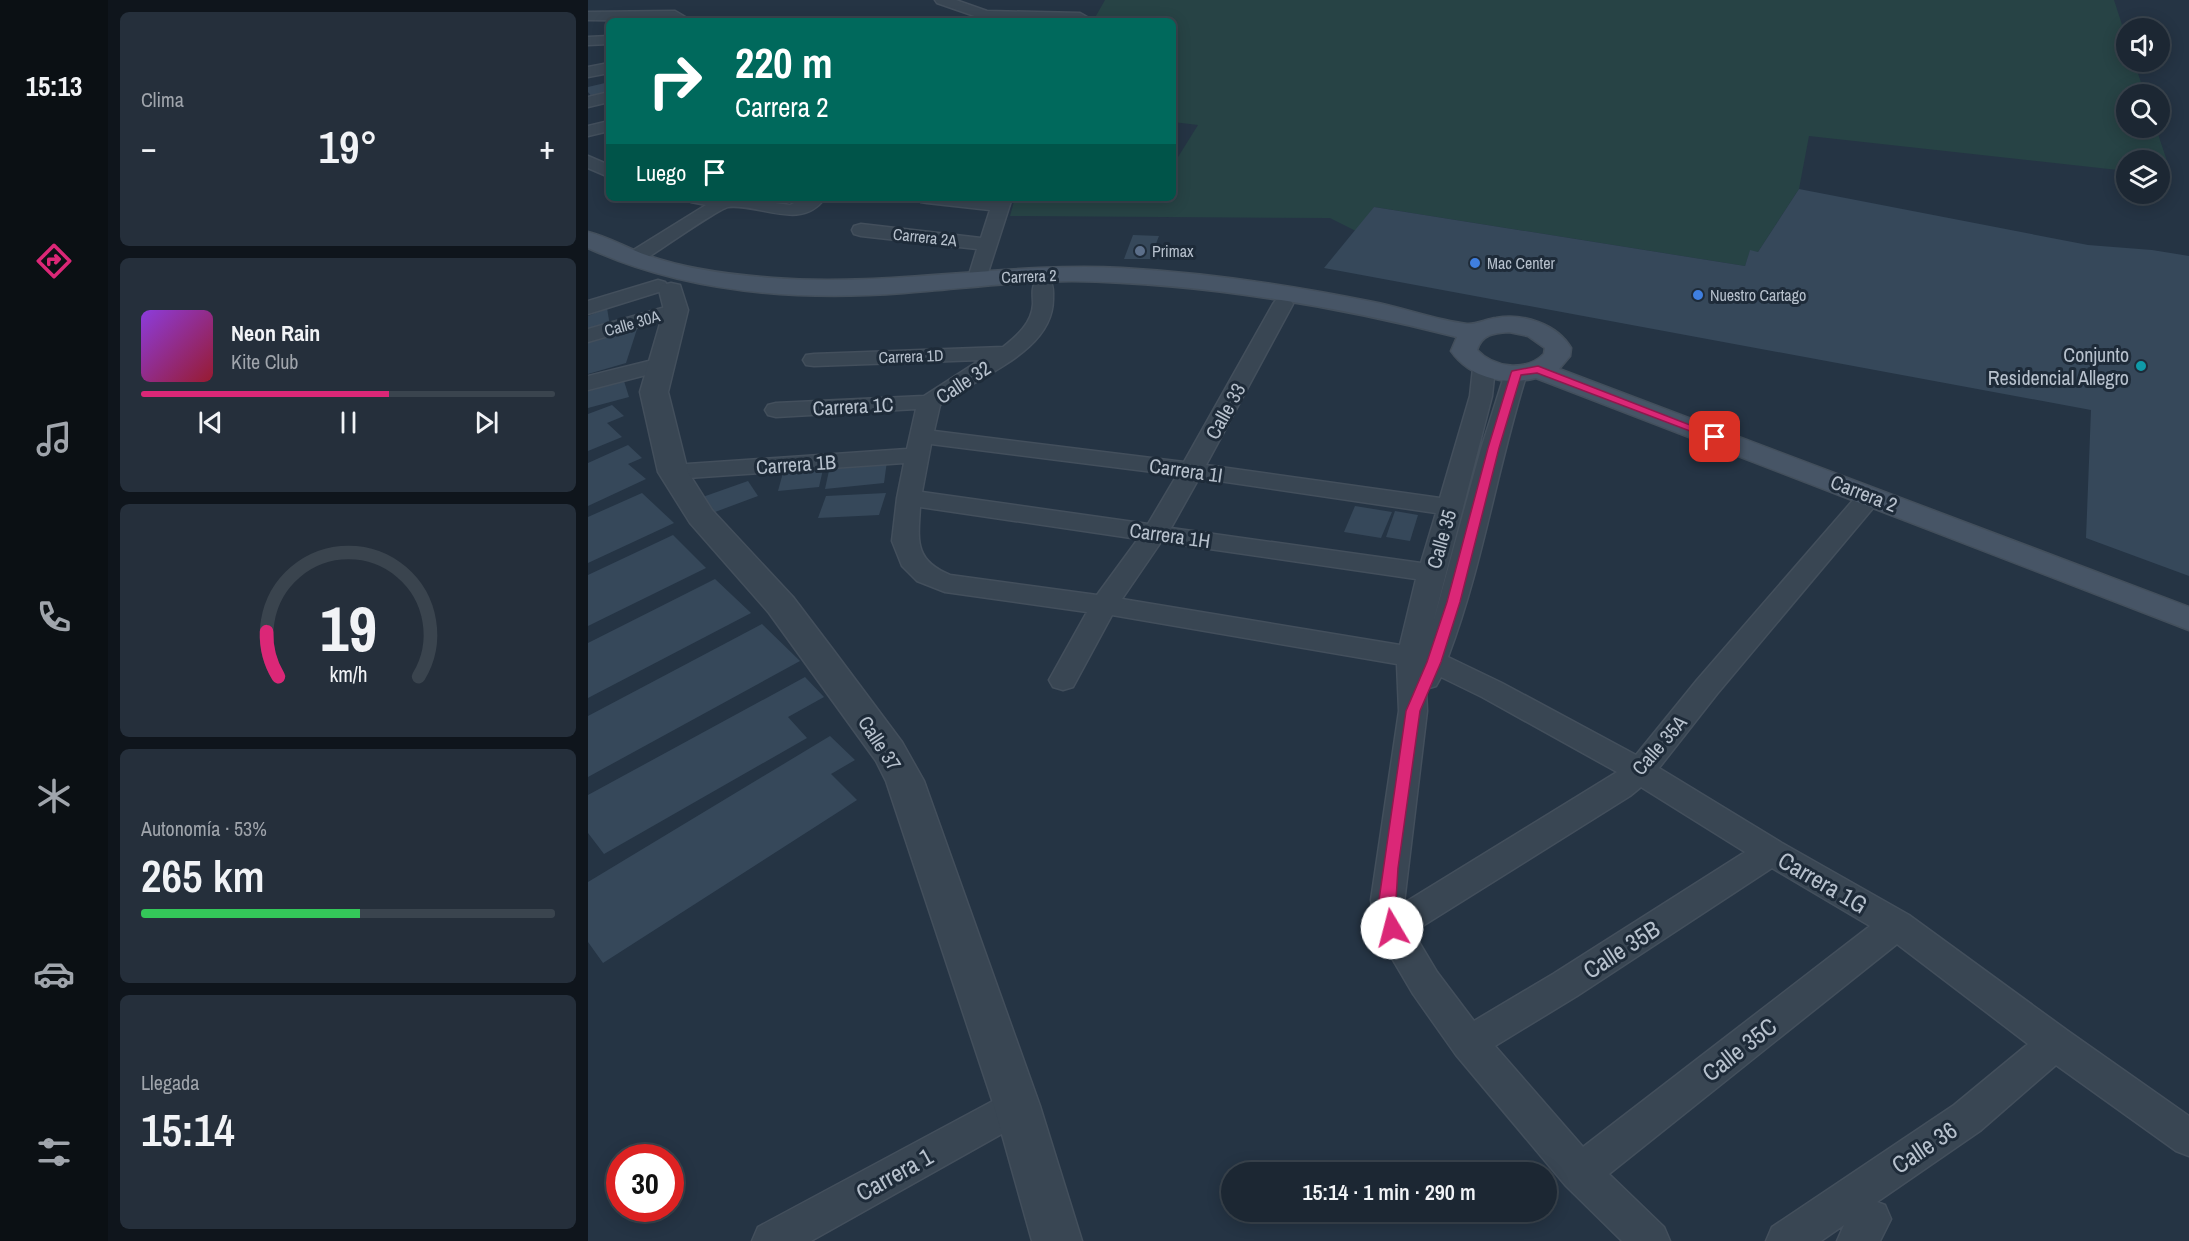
<!DOCTYPE html>
<html lang="es">
<meta charset="utf-8">
<style>
body{margin:0;font-family:"Archivo Narrow",sans-serif;background:#252f3b;color:#f1f3f6;height:100vh;display:flex;flex-direction:column;font-size:22px;white-space:nowrap}
*{box-sizing:border-box;margin:0}
p{font-size:20px;color:#a0a5ac}
.icon{flex:none;width:33px;height:33px;fill:none;stroke:currentColor;stroke-width:2;stroke-linecap:round;stroke-linejoin:round}
.map{position:relative;flex:1;overflow:hidden}
.details{display:flex;flex-direction:column;gap:12px;padding:12px;background:#0f151c;width:480px}
.details>*{flex:none}
.guide{position:absolute;left:18px;top:18px;width:570px;height:183px;border-radius:9px;box-shadow:0 3px 15px #0003,0 0 0 2px #3a444e;background:#00695c;color:#fff;overflow:hidden}
.fabs{position:absolute;left:1528px;top:18px;display:grid;gap:12px}
.fabs a{display:grid;place-items:center;width:54px;height:54px;border-radius:50%;background:#1c2733;box-shadow:0 3px 15px #0003,0 0 0 2px #3a444e;font-size:30px}
.speed{position:absolute;left:18px;top:1144px;display:flex;gap:12px;font-size:30px;font-weight:700;text-align:center}
.speed>*{display:grid;place-content:center;width:78px;height:78px;border-radius:50%;background:#1c2733;box-shadow:0 3px 15px #0003,0 0 0 2px #3a444e;line-height:1}
.speed .limit{border:9px solid #d22;background:#fff;color:#111}
.pin{position:absolute;display:grid;place-items:center;width:51px;height:51px;color:#fff;margin:-26px;border-radius:12px;box-shadow:0 3px 9px #0006}
.me{position:absolute;width:66px;margin:-33px;rotate:352deg;stroke-linejoin:round;filter:drop-shadow(0 0 4px #0008)}
.turn{display:flex;align-items:center;gap:21px;height:126px;padding:0 30px;font-size:27px}
.turn .icon{width:78px;height:78px;stroke-width:2.5}
.turn b{display:block;font-size:42px;line-height:51px}
.then{display:flex;align-items:center;height:57px;padding:0 30px;background:#0003;gap:12px;font-size:22px}
.big{font-size:45px;font-weight:600;line-height:1.1}
.details .widget{flex:1;display:flex;flex-direction:column;justify-content:center;gap:9px;min-width:0;padding:0 21px;border-radius:9px;background:#252f3b}
.details .dial{align-items:center;gap:0}
.dial svg{height:156px;overflow:visible;fill:none;stroke:#3a444e;stroke-width:7;stroke-linecap:round;text-anchor:middle}
.dial text{fill:#f1f3f6;stroke:none}
.song{display:flex;align-items:center;gap:18px}
.cover{width:72px;height:72px;border-radius:9px;background:linear-gradient(135deg,hsl(270 70% 55%),hsl(350 70% 35%))}
.played{height:6px;border-radius:3px;background:linear-gradient(90deg,#db2777 60%,#3a444e 60%)}
.keys{display:flex;justify-content:space-around;direction:ltr}
.heat{display:flex;justify-content:space-between;align-items:center;font-size:33px;direction:ltr}
.charge{height:9px;border-radius:4px;background:linear-gradient(90deg,#34c759 53%,#3a444e 0)}
.trip{position:absolute;left:633px;top:1162px;width:336px;height:60px;border-radius:30px;background:#1c2733;box-shadow:0 3px 15px #0003,0 0 0 2px #3a444e;font-weight:600;line-height:60px;text-align:center}
main{display:flex;flex:1;min-height:0}
.dock{display:flex;flex-direction:column;width:108px;justify-content:space-around;align-items:center;background:#0b1014;color:#a0a5ac}
.dock .icon{width:42px;height:42px}
.dock .selected{color:#db2777}
.dock b{font-size:27px;color:#f1f3f6}
.map>svg:first-child{display:block}
</style>
<main>
<nav class="dock">
<b>15:13</b>
<svg class="icon selected" aria-label="directions" viewBox="0 0 24 24"><path d="M12 3l9 9-9 9-9-9zM9 14v-3h6M13 9l2 2-2 2"/></svg>
<svg class="icon" aria-label="music" viewBox="0 0 24 24"><path d="M9 18V5l10-2v13"/><circle cx="6" cy="18" r="3"/><circle cx="16" cy="16" r="3"/></svg>
<svg class="icon" aria-label="phone" viewBox="0 0 24 24"><path d="M5 4h4l2 5-3 2q2 4 5 5l2-3 5 2v4C11 20 4 13 5 4z"/></svg>
<svg class="icon" aria-label="climate" viewBox="0 0 24 24"><path d="M12 3v18M4 7l16 10M4 17L20 7"/></svg>
<svg class="icon" aria-label="car" viewBox="0 0 24 24"><path d="M5 17H2v-5l4-1 3-4h7l3 4 3 1v5h-3M9 17h6M6 11h13"/><circle cx="7" cy="17" r="2"/><circle cx="17" cy="17" r="2"/></svg>
<svg class="icon" aria-label="filters" viewBox="0 0 24 24"><path d="M4 7h16M4 17h16"/><circle cx="9" cy="7" r="2"/><circle cx="15" cy="17" r="2"/></svg>
</nav>
<section class="details">
<div class="widget"><p>Clima</p>
<div class="heat"><a>−</a><b class="big">19°</b><a>+</a></div>
</div>
<div class="widget">
<div class="song"><i class="cover"></i><div><b>Neon Rain</b><p>Kite Club</p></div></div>
<div class="played"></div>
<div class="keys"><svg class="icon" aria-label="previous" viewBox="0 0 24 24"><path d="M18 5L8 12l10 7zM5 5v14"/></svg><svg class="icon" aria-label="pause" viewBox="0 0 24 24"><path d="M8 5v14M16 5v14"/></svg><svg class="icon" aria-label="next" viewBox="0 0 24 24"><path d="M6 5l10 7-10 7zM19 5v14"/></svg></div>
</div>
<div class="widget dial"><svg viewBox="0 0 100 80">
<path d="M14 69A42 42 0 1 1 86 69"/>
<path d="M14 69A42 42 0 0 1 8 46" stroke="#db2777"/>
<text x="50" y="56" font-size="32" font-weight="700">19</text>
<text x="50" y="72" font-size="11">km/h</text>
</svg></div>
<div class="widget"><p>Autonomía · 53%</p><b class="big">265 km</b><div class="charge"></div></div>
<div class="widget"><p>Llegada</p><b class="big">15:14</b></div>
</section>
<div class="map">
<svg width="1601" height="1241" viewBox="0 0 1601 1241">
<rect width="100%" height="100%" fill="#253444"/>
<polygon fill="#274345" points="517,0 1526,0 1539,40 1539,62 1546,62 1557,94 1539,94 1539,128 1568,128 1584,176 1572,174 1572,160 1539,160 1539,171 1221,136 1211,189 1170,252 1162,251 1157,266 786,207 768,231 742,218 422,216 427,198 585,198 585,165 610,125 585,122 585,21 505,21"/>
<g fill="#36485a">
<polygon points="17,83 21,87 21,93 4,97 0,92 0,87"/>
<polygon points="1211,189 1500,245 1564,250 1601,256 1601,576 1498,538 1503,410 736,268 786,207 1157,266 1162,250 1170,252"/>
<polygon points="545,235 571,236 562,259 536,259"/>
<polygon points="19,308 22,326 0,333 0,316"/>
<polygon points="50,326 38,363 0,374 0,341"/>
<polygon points="36,381 41,397 0,408 0,391"/>
<polygon points="24,405 36,416 19,423 34,437 0,451 0,414"/>
<polygon points="40,445 54,458 40,464 58,479 0,506 0,463"/>
<polygon points="299,461 296,483 237,489 242,466"/>
<polygon points="236,465 231,487 190,491 196,469"/>
<polygon points="160,481 170,496 119,515 109,499"/>
<polygon points="54,493 86,523 0,563 0,517"/>
<polygon points="298,493 291,515 230,518 238,496"/>
<polygon points="767,506 804,512 793,538 756,532"/>
<polygon points="807,511 830,515 822,541 798,537"/>
<polygon points="85,535 118,568 0,626 0,575"/>
<polygon points="127,579 163,613 0,698 0,643"/>
<polygon points="174,624 212,661 0,777 0,716"/>
<polygon points="217,677 236,697 200,717 219,738 16,854 0,833 0,795"/>
<polygon points="242,736 267,760 243,774 269,800 15,963 0,942 0,882"/>
</g>
<g fill="none" stroke-linecap="round" stroke-linejoin="round">
<g stroke="#434f5c" stroke-width="3">
<g id="minor">
<polygon points="347,0 368,0 399,11 492,13 499,17 493,21 401,21 349,3"/>
<polygon points="87,11 99,18 97,21 0,20 0,12"/>
<polygon points="21,36 21,44 0,45 0,37"/>
<polygon points="21,63 21,73 0,77 0,67"/>
<polygon points="21,92 21,102 0,107 0,97"/>
<polygon points="21,121 21,131 0,136 0,126"/>
<polygon points="0,156 21,165 21,177 0,168"/>
<path d="M100,198H151L202,205L216,198H237C213,232 171,203 140,207C130,209 66,254 53,262H39L36,258L39,254L118,205L103,202Z"/>
<polygon points="330,198 424,198 397,282 383,282 380,278 389,249 273,236 266,234 264,230 266,226 273,224 393,238 402,210 339,203 333,202"/>
<path d="M455,279L462,281C466,286 465,292 465,298C466,353 388,376 352,405L346,431L596,462L685,304L688,300H702L705,304L618,465L852,498L882,396L885,368L888,363L896,362L904,363L907,368L904,396L844,627L893,449L917,373L920,368L928,366L936,368L939,373C909,467 895,565 860,657L914,683L1048,755L1109,680L1273,491L1282,488L1291,491L1294,496L1291,501L1129,694L1071,768L1194,843L1321,915L1480,1031L1601,1116V1156L1588,1151L1468,1065L1392,1131L1289,1202L1297,1205L1303,1219L1292,1241H1249L1256,1225L1233,1241H1178L1184,1227L1366,1105L1440,1044L1309,944L1021,1174L1076,1227L1082,1241H1034L978,1186L868,1055L825,994L792,938L787,928L783,900L811,711L809,664L524,615L485,687L475,690L465,687L461,680L499,612L357,592L329,581L314,566L304,541L309,498L316,463L85,479L77,477L73,472L77,467L85,465L319,449L328,409L188,417L180,415L177,410L180,405L188,403L336,396L392,360L226,366L218,365L215,360L218,355L226,354L415,347C429,336 444,323 445,304C445,296 443,288 448,281ZM343,444L589,475L560,524L334,492ZM611,478L848,513L833,563L583,528ZM332,507L550,539L509,595L362,575C326,560 330,541 332,507ZM573,542L828,579L812,645L534,599ZM853,677L894,697L1029,772L816,903L839,711L838,689L848,686ZM1053,787L1157,852L965,974L886,1021L849,972L825,932L1042,796ZM1184,868L1282,926L995,1147L907,1046L989,996Z"/>
<polygon points="70,280 77,282 80,286 77,290 0,314 0,301"/>
<polygon points="88,304 95,306 98,310 95,314 0,342 0,329"/>
<polygon points="73,358 81,359 84,364 81,369 0,390 0,376"/>
<polygon points="429,1088 442,1094 448,1106 442,1118 223,1241 164,1241 170,1227"/>
</g>
</g>
<g stroke="#434f5c" stroke-width="3">
<polygon id="tertiary" points="83,283 92,285 100,310 80,392 100,472 124,510 205,597 246,651 314,742 336,781 452,1106 494,1241 444,1241 406,1106 298,781 288,761 181,613 102,523 70,472 52,392 76,310 71,290 74,285"/>
</g>
<g stroke="#434f5c" stroke-width="3">
<path id="secondary" d="M0,232C21,237 40,249 61,256C101,270 144,275 185,278C302,287 418,262 534,268C619,273 702,285 785,302C816,308 847,320 879,324C887,325 899,319 908,318C935,313 969,324 983,348L982,356L971,369L1601,607V630L948,378C917,386 882,378 863,351L869,337C743,305 614,283 484,281C427,281 372,289 316,293C210,301 98,293 0,248ZM921,332L940,336L957,348L956,354C938,372 906,368 889,350C894,334 906,333 921,332Z"/>
</g>
<use href="#minor" fill="#394653" fill-rule="evenodd"/>
<use href="#tertiary" fill="#394653" fill-rule="evenodd"/>
<use href="#secondary" fill="#475566" fill-rule="evenodd"/>
</g>
<polygon fill="#db2777" stroke="#8e194d" stroke-width="1.5" points="950,366 1133,437 1131,439 1123,439 949,373 933,375 911,448 872,602 853,662 832,711 810,868 808,900 812,928 810,933 804,935 798,933 791,900 818,711 839,662 859,602 900,448 923,373 924,371"/>
<circle fill="#5c6f8a" stroke="#1e2b39" stroke-width="2" cx="552" cy="251" r="6"/>
<g fill="#3f7fe0" stroke="#1e2b39" stroke-width="2">
<circle cx="887" cy="263" r="6"/>
<circle cx="1110" cy="295" r="6"/>
</g>
<circle fill="#0f9aa8" stroke="#1e2b39" stroke-width="2" cx="1553" cy="366" r="6"/>
<g text-anchor="middle" dominant-baseline="central" stroke-width="6" stroke-linejoin="round" paint-order="stroke">
<g font-size="16" fill="#b7c1cd" stroke="#1e2b39">
<text transform="translate(337 237) rotate(6)">Carrera 2A</text>
<text transform="translate(441 276) rotate(-2)">Carrera 2</text>
<text transform="translate(44 323) rotate(-16)">Calle 30A</text>
<text transform="translate(323 356) rotate(-2)">Carrera 1D</text>
</g>
<g font-size="16" fill="#b7c1cd" stroke="#1e2b39" text-anchor="start">
<text x="564" y="251">Primax</text>
<text x="899" y="263">Mac Center</text>
<text x="1122" y="295">Nuestro Cartago</text>
</g>
<g font-size="20" fill="#b7c1cd" stroke="#1e2b39" text-anchor="end">
<text x="1541" y="354">Conjunto<tspan x="1541" dy="23">Residencial Allegro</tspan></text>
</g>
<g font-size="20" fill="#b7c1cd" stroke="#1e2b39">
<text transform="translate(375 382) rotate(-33)">Calle 32</text>
<text transform="translate(265 406) rotate(-3)">Carrera 1C</text>
<text transform="translate(637 411) rotate(-61)">Calle 33</text>
<text transform="translate(208 464) rotate(-4)">Carrera 1B</text>
<text transform="translate(598 470) rotate(8)">Carrera 1I</text>
<text transform="translate(1276 493) rotate(21)">Carrera 2</text>
<text transform="translate(582 535) rotate(8)">Carrera 1H</text>
<text transform="translate(853 539) rotate(-74)">Calle 35</text>
<text transform="translate(292 743) rotate(57)">Calle 37</text>
<text transform="translate(1071 745) rotate(-49)">Calle 35A</text>
</g>
<g font-size="24" fill="#b7c1cd" stroke="#1e2b39">
<text transform="translate(1235 882) rotate(30)">Carrera 1G</text>
<text transform="translate(1033 949) rotate(-33)">Calle 35B</text>
<text transform="translate(1151 1049) rotate(-38)">Calle 35C</text>
<text transform="translate(1336 1147) rotate(-34)">Calle 36</text>
<text transform="translate(306 1174) rotate(-29)">Carrera 1</text>
</g>
</g>
</svg>
<div class="fabs">
<a><svg class="icon" aria-label="sound" viewBox="0 0 24 24"><path d="M4 9h4l5-4v14l-5-4H4zM17 9q2 3 0 6"/></svg></a>
<a><svg class="icon" aria-label="search" viewBox="0 0 24 24"><circle cx="10" cy="10" r="6"/><path d="M15 15l6 6"/></svg></a>
<a><svg class="icon" aria-label="layers" viewBox="0 0 24 24"><path d="M12 4l9 5-9 5-9-5zM3 14l9 5 9-5"/></svg></a>
</div>
<div class="speed"><div class="limit">30</div></div>
<div class="pin" style="left:1127px;top:437px;background:#d93025"><svg class="icon" aria-label="arrive" viewBox="0 0 24 24"><path d="M6 21V4h12l-3 4 3 4H6"/></svg></div>
<svg class="me" style="left:804px;top:928px" viewBox="-20 -20 40 40"><circle r="19" fill="#fff"/><path d="M0-13L10 11 0 6-10 11z" fill="#db2777"/></svg>
<div class="trip">15:14 · 1 min · 290 m</div>
<div class="guide">
<div class="turn"><svg class="icon" aria-label="right" viewBox="0 0 24 24"><path d="M7 20v-9h11M14 6l5 5-5 5"/></svg><div><b>220 m</b>Carrera 2</div></div>
<div class="then">Luego<svg class="icon" aria-label="arrive" viewBox="0 0 24 24"><path d="M6 21V4h12l-3 4 3 4H6"/></svg></div>
</div>
</div>
</main>
